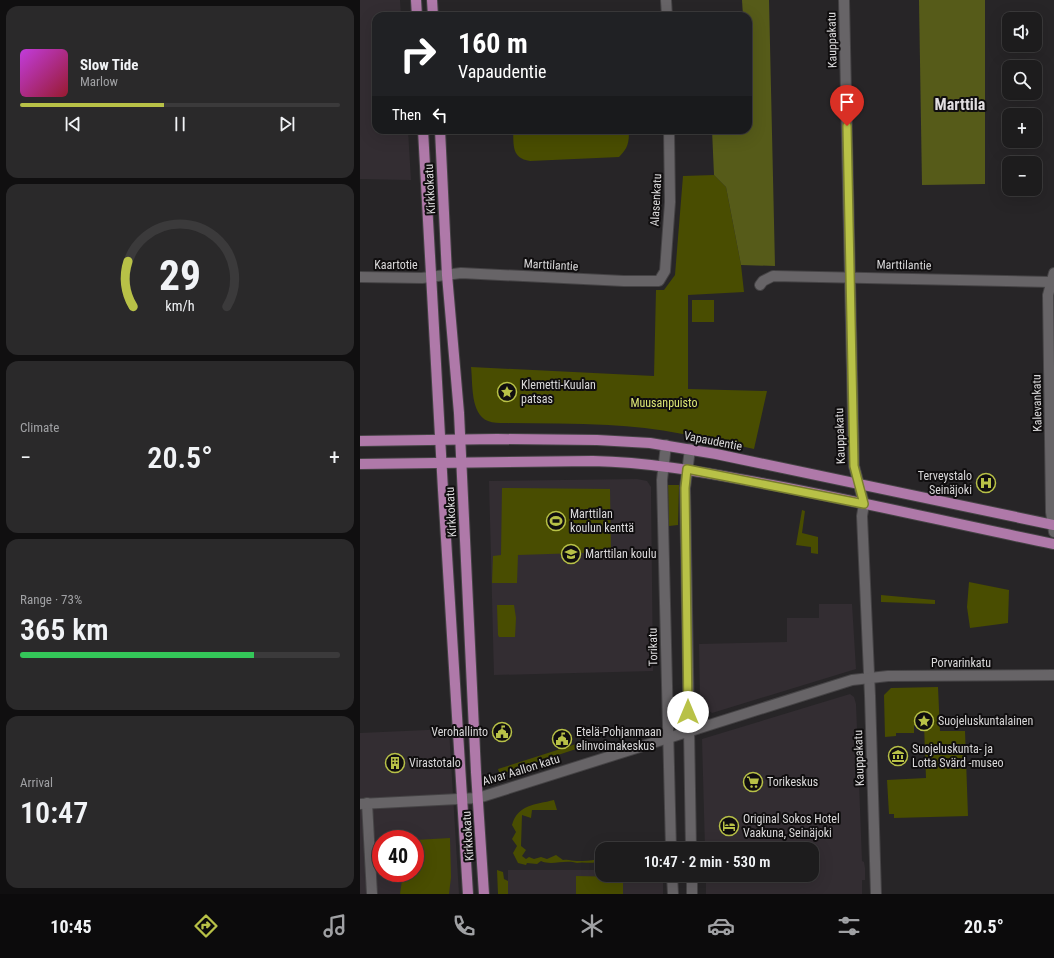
<!DOCTYPE html>
<meta charset="utf-8">
<style>
body{margin:0;font-family:"Roboto Condensed",sans-serif;background:#2a292a;color:#f1f3f6;height:100vh;display:flex;flex-direction:column;font-size:15px;white-space:nowrap}
*{box-sizing:border-box;margin:0}
p{font-size:13px;color:#a0a1a4}
.icon{flex:none;width:22px;height:22px;fill:none;stroke:currentColor;stroke-width:2;stroke-linecap:round;stroke-linejoin:round}
.map{position:relative;flex:1;overflow:hidden}
.panel{display:flex;flex-direction:column;gap:6px;padding:6px;background:#100f10;width:360px}
.panel>*{flex:none}
.hud{position:absolute;left:12px;top:12px;width:380px;height:122px;border-radius:12px;box-shadow:0 4px 16px #0002,0 0 0 1px #3b3a3b;background:#202124;color:#fff;overflow:hidden}
.tools{position:absolute;left:642px;top:12px;display:grid;gap:8px}
.tools a{display:grid;place-items:center;width:40px;height:40px;border-radius:8px;background:#1d1c1d;box-shadow:0 4px 16px #0002,0 0 0 1px #3b3a3b;font-size:20px}
.speed{position:absolute;left:12px;top:830px;display:flex;gap:8px;font-size:20px;font-weight:700;text-align:center}
.speed>*{display:grid;place-content:center;width:52px;height:52px;border-radius:50%;background:#1d1c1d;box-shadow:0 4px 16px #0002,0 0 0 1px #3b3a3b;line-height:1}
.speed .limit{border:6px solid #d22;background:#fff;color:#111}
.pin{position:absolute;display:grid;place-items:center;width:34px;height:34px;color:#fff;margin:-41px -17px;border-radius:50% 50% 50% 0;rotate:-45deg;box-shadow:0 0 4px #0007}
.pin .icon{rotate:45deg}
.me{position:absolute;width:44px;margin:-22px;rotate:0deg;stroke-linejoin:round;filter:drop-shadow(0 0 3px #0008)}
.turn{display:flex;align-items:center;gap:14px;height:84px;padding:0 20px;font-size:18px}
.turn .icon{width:52px;height:52px;stroke-width:2.5}
.turn b{display:block;font-size:28px;line-height:34px}
.then{display:flex;align-items:center;height:38px;padding:0 20px;background:#0003;gap:8px;font-size:15px}
.big{font-size:30px;font-weight:600;line-height:1.1}
.panel .tile{flex:1;display:flex;flex-direction:column;justify-content:center;gap:6px;min-width:0;padding:0 14px;border-radius:12px;background:#2a292a}
.panel .dial{align-items:center;gap:0}
.dial svg{height:104px;overflow:visible;fill:none;stroke:#3b3a3b;stroke-width:7;stroke-linecap:round;text-anchor:middle}
.dial text{fill:#f1f3f6;stroke:none}
.song{display:flex;align-items:center;gap:12px}
.cover{width:48px;height:48px;border-radius:6px;background:linear-gradient(135deg,hsl(290 70% 55%),hsl(350 70% 35%))}
.played{height:4px;border-radius:2px;background:linear-gradient(90deg,#b8c147 45%,#3b3a3b 45%)}
.keys{display:flex;justify-content:space-around;direction:ltr}
.heat{display:flex;justify-content:space-between;align-items:center;font-size:22px;direction:ltr}
.charge{height:6px;border-radius:3px;background:linear-gradient(90deg,#34c759 73%,#3b3a3b 0)}
.trip{position:absolute;left:235px;top:842px;width:224px;height:40px;border-radius:12px;background:#1d1c1d;box-shadow:0 4px 16px #0002,0 0 0 1px #3b3a3b;font-weight:600;line-height:40px;text-align:center}
.menu{display:flex;height:64px;justify-content:space-around;align-items:center;background:#0c0b0c;color:#a0a1a4}
.menu .icon{width:28px;height:28px}
.menu .on{color:#b8c147}
.menu b{font-size:18px;color:#f1f3f6}
main{display:flex;flex:1;min-height:0}
.map>svg:first-child{display:block}
</style>
<main>
<section class="panel">
<div class="tile">
<div class="song"><i class="cover"></i><div><b>Slow Tide</b><p>Marlow</p></div></div>
<div class="played"></div>
<div class="keys"><svg class="icon" aria-label="previous" viewBox="0 0 24 24"><path d="M18 5L8 12l10 7zM5 5v14"/></svg><svg class="icon" aria-label="pause" viewBox="0 0 24 24"><path d="M8 5v14M16 5v14"/></svg><svg class="icon" aria-label="next" viewBox="0 0 24 24"><path d="M6 5l10 7-10 7zM19 5v14"/></svg></div>
</div>
<div class="tile dial"><svg viewBox="0 0 100 80">
<path d="M14 69A42 42 0 1 1 86 69"/>
<path d="M14 69A42 42 0 0 1 10 34" stroke="#b8c147"/>
<text x="50" y="56" font-size="32" font-weight="700">29</text>
<text x="50" y="72" font-size="11">km/h</text>
</svg></div>
<div class="tile"><p>Climate</p>
<div class="heat"><a>−</a><b class="big">20.5°</b><a>+</a></div>
</div>
<div class="tile"><p>Range · 73%</p><b class="big">365 km</b><div class="charge"></div></div>
<div class="tile"><p>Arrival</p><b class="big">10:47</b></div>
</section>
<div class="map">
<svg width="694" height="894" viewBox="0 0 694 894">
<rect width="100%" height="100%" fill="#272527"/>
<g fill="#332d32" fill-rule="evenodd">
<polygon points="0,0 40,0 41,16 16,16 16,130 48,130 51,180 0,179"/>
<polygon points="277,479 287,481 291,487 291,492 293,671 134,675 129,481"/>
<polygon points="459,604 492,604 496,669 352,713 340,704 339,644 427,642 427,618 459,618"/>
<polygon points="490,694 494,697 496,704 502,861 504,862 505,868 505,880 502,880 502,894 346,894 346,875 452,875 452,849 345,849 342,739"/>
<path d="M89,729L99,894H0V733ZM21,839H55V873H21Z"/>
<polygon points="148,870 242,870 242,875 303,875 303,894 148,894"/>
</g>
<g fill="#494d01">
<path d="M153,130H269C269,143 268,148 259,157L170,161C151,158 154,145 153,130Z"/>
<path d="M354,175L366,187L381,265L384,292L328,295V389L407,391L394,449C346,438 297,427 248,425C214,423 179,424 144,423C139,423 133,423 128,421C110,414 113,383 111,367L294,376L296,290H304L315,275L323,176Z"/>
<rect x="332" y="300" width="22" height="22"/>
<polygon points="308,485 319,485 318,525 309,526"/>
<polygon points="142,488 250,489 251,552 158,555 157,583 132,583 133,556 141,555"/>
<polygon points="442,510 445,511 442,533 458,537 458,554 451,553 451,547 436,545"/>
<polygon points="609,582 649,590 648,623 610,628 607,607"/>
<polygon points="521,595 575,600 575,604 521,602"/>
<polygon points="137,605 154,605 156,618 155,637 139,637 138,635"/>
<polygon points="578,687 580,731 605,731 608,816 534,818 534,814 529,814 527,780 566,778 564,725 554,725 554,733 536,733 536,736 525,737 524,695 531,688"/>
<polygon points="216,744 216,749 144,773 139,772 138,769"/>
<path d="M194,800L197,810H172L171,818L162,815L161,846L166,850L162,856L166,859L169,857L174,859L181,857L187,859L196,855L203,860C209,859 212,861 217,861C224,861 231,861 237,859L238,861C232,865 224,861 217,863C205,859 192,866 181,861L177,864L167,863L166,865L158,863L153,853L157,846L152,839L156,832L152,825C158,804 175,805 194,800Z"/>
<polygon points="90,838 91,877 89,894 40,894 43,873 55,873 55,840"/>
<polygon points="137,870 143,872 144,879 148,881 148,894 138,894"/>
<polygon points="216,876 263,877 263,894 216,894"/>
</g>
<g fill="#565b19">
<polygon points="382,0 409,0 415,266 381,265 366,187 354,175 352,130 388,130 388,16 383,16"/>
<polygon points="559,0 625,0 625,184 562,185"/>
</g>
<g fill="none" stroke-linecap="round" stroke-linejoin="round">
<g stroke="#454345" stroke-width="12">
<g id="minor">
<polyline points="306,0 307,16"/>
<polyline points="484,0 494,466 504,504 502,516 510,696 516,894"/>
<polyline points="694,273 688,295 691,512 694,532"/>
<polyline points="0,277 62,278 101,273 264,281 299,281 305,271 310,202 309,130"/>
<polyline points="400,285 403,281 413,276 691,282"/>
<polyline points="306,445 302,480 311,849"/>
<polyline points="330,449 325,488 331,849"/>
<polyline points="7,803 12,894"/>
<polyline points="0,804 118,798 492,680 528,676 694,675"/>
<polyline points="312,875 313,894"/>
<polyline points="332,875 332,894"/>
</g>
</g>
<g stroke="#454345" stroke-width="12">
<g id="major">
<polyline points="56,0 57,16"/>
<polyline points="72,0 73,16"/>
<polyline points="63,130 83,490 108,894"/>
<polyline points="80,130 87,275 99,413 116,772 124,894"/>
<polyline points="0,441 137,439 237,440 290,443 356,454 694,525"/>
<path d="M0,464L233,461C294,462 352,474 412,485C507,503 600,525 694,544"/>
</g>
</g>
<use href="#minor" stroke="#676467" stroke-width="10"/>
<use href="#major" stroke="#af79a9" stroke-width="10"/>
</g>
<g fill="none" stroke-linecap="round" stroke-linejoin="round">
<g stroke="#787d2e" stroke-width="10">
<polyline id="route" points="328,712 325,488 327,469 504,504 494,466 487,126"/>
</g>
<use href="#route" stroke="#b8c147" stroke-width="7"/>
</g>
<defs>
<g id="sight-ring" transform="scale(1)"><circle r="9.5" fill="#100e0f" stroke="#b8c147" stroke-width="1.5"/><path d="M0-6L1.8-2.2L6-1.7L2.9 1.2L3.7 5.4L0 3.3L-3.7 5.4L-2.9 1.2L-6-1.7L-1.8-2.2Z" fill="#b8c147"/></g>
<g id="hospital-ring" transform="scale(1)"><circle r="9.5" fill="#100e0f" stroke="#b8c147" stroke-width="1.5"/><path d="M-5-5h3v3.5h4V-5h3V5h-3V1.5h-4V5h-3Z" fill="#b8c147"/></g>
<g id="stadium-ring" transform="scale(1)"><circle r="9.5" fill="#100e0f" stroke="#b8c147" stroke-width="1.5"/><path d="M0-5a6.5 5 0 1 0 0 10a6.5 5 0 1 0 0-10ZM-3.5-1.8h7v3.6h-7Z" fill="#b8c147"/></g>
<g id="school-ring" transform="scale(1)"><circle r="9.5" fill="#100e0f" stroke="#b8c147" stroke-width="1.5"/><path d="M0-5L7-2L0 1L-7-2ZM-4 1L0 2.5L4 1V4Q0 6-4 4Z" fill="#b8c147"/></g>
<g id="civic-ring" transform="scale(1)"><circle r="9.5" fill="#100e0f" stroke="#b8c147" stroke-width="1.5"/><path d="M-.6-6.5H3V-4.5H.6V-3L4-1V1h2V6H-6V1h2V-1L-.6-3ZM-1.2 2.5V6h2.4V2.5Z" fill="#b8c147"/></g>
<g id="museum-ring" transform="scale(1)"><circle r="9.5" fill="#100e0f" stroke="#b8c147" stroke-width="1.5"/><path d="M0-6L6-3V-2H-6V-3ZM-5-1h2V3h-2ZM-1-1h2V3h-2ZM3-1h2V3H3ZM-6 4H6V6H-6Z" fill="#b8c147"/></g>
<g id="building-ring" transform="scale(1)"><circle r="9.5" fill="#100e0f" stroke="#b8c147" stroke-width="1.5"/><path d="M-4-6H4V6H1V3H-1V6H-4ZM-2.5-4.3h1.7v1.8h-1.7ZM.8-4.3h1.7v1.8H.8ZM-2.5-1h1.7V.8h-1.7ZM.8-1h1.7V.8H.8Z" fill="#b8c147"/></g>
<g id="supermarket-ring" transform="scale(1)"><circle r="9.5" fill="#100e0f" stroke="#b8c147" stroke-width="1.5"/><path d="M-6-5.5h2.5l.6 2H6L4.5 2H-2.5L-4.4-4H-6ZM-1.5 3.2a1.3 1.3 0 1 0 .1 0ZM3 3.2a1.3 1.3 0 1 0 .1 0Z" fill="#b8c147"/></g>
<g id="hotel-ring" transform="scale(1)"><circle r="9.5" fill="#100e0f" stroke="#b8c147" stroke-width="1.5"/><path d="M-6-4.5h1.5V1H6V5H4.5V3h-9V5H-6ZM-4 0a1.8 1.8 0 1 1 3.6 0ZM.5 0V-2.5h3Q6-2.5 6 0Z" fill="#b8c147"/></g>
</defs>
<g fill-rule="evenodd">
<use href="#sight-ring" x="147" y="392"/>
<use href="#hospital-ring" x="626" y="483"/>
<use href="#stadium-ring" x="196" y="521"/>
<use href="#school-ring" x="211" y="554"/>
<use href="#sight-ring" x="564" y="721"/>
<use href="#civic-ring" x="142" y="732"/>
<use href="#civic-ring" x="202" y="739"/>
<use href="#museum-ring" x="538" y="756"/>
<use href="#building-ring" x="35" y="763"/>
<use href="#supermarket-ring" x="393" y="782"/>
<use href="#hotel-ring" x="369" y="826"/>
</g>
<g text-anchor="middle" dominant-baseline="central" stroke-width="4" stroke-linejoin="round" paint-order="stroke">
<g font-size="12" fill="#dad9da" stroke="#100e0f">
<text transform="translate(472 40) rotate(-91)">Kauppakatu</text>
<text transform="translate(70 189) rotate(-93)">Kirkkokatu</text>
<text transform="translate(296 200) rotate(-87)">Alasenkatu</text>
<text x="36" y="265">Kaartotie</text>
<text transform="translate(191 265) rotate(3)">Marttilantie</text>
<text transform="translate(544 265) rotate(1)">Marttilantie</text>
<text transform="translate(677 403) rotate(-91)">Kalevankatu</text>
<text transform="translate(480 436) rotate(-92)">Kauppakatu</text>
<text transform="translate(353 441) rotate(11)">Vapaudentie</text>
<text transform="translate(91 512) rotate(-93)">Kirkkokatu</text>
<text transform="translate(293 647) rotate(-91)">Torikatu</text>
<text x="601" y="663">Porvarinkatu</text>
<text transform="translate(499 758) rotate(-92)">Kauppakatu</text>
<text transform="translate(161 770) rotate(-17)">Alvar Aallon katu</text>
<text transform="translate(108 836) rotate(-94)">Kirkkokatu</text>
</g>
<g font-size="12" fill="#dad9da" stroke="#100e0f" text-anchor="start">
<text x="161" y="385">Klemetti-Kuulan<tspan x="161" dy="14">patsas</tspan></text>
<text x="612" y="476" text-anchor="end">Terveystalo<tspan x="612" dy="14">Seinäjoki</tspan></text>
<text x="210" y="514">Marttilan<tspan x="210" dy="14">koulun kenttä</tspan></text>
<text x="225" y="554">Marttilan koulu</text>
<text x="578" y="721">Suojeluskuntalainen</text>
<text x="128" y="732" text-anchor="end">Verohallinto</text>
<text x="216" y="732">Etelä-Pohjanmaan<tspan x="216" dy="14">elinvoimakeskus</tspan></text>
<text x="552" y="749">Suojeluskunta- ja<tspan x="552" dy="14">Lotta Svärd -museo</tspan></text>
<text x="49" y="763">Virastotalo</text>
<text x="407" y="782">Torikeskus</text>
<text x="383" y="819">Original Sokos Hotel<tspan x="383" dy="14">Vaakuna, Seinäjoki</tspan></text>
</g>
<g font-size="12" fill="#dde775" stroke="#100e0f">
<text x="304" y="403">Muusanpuisto</text>
</g>
<g font-size="16" font-weight="bold" fill="#e1dde0" stroke="#100e0f">
<text x="600" y="104">Marttila</text>
</g>
</g>
</svg>
<div class="tools">
<a><svg class="icon" aria-label="sound" viewBox="0 0 24 24"><path d="M4 9h4l5-4v14l-5-4H4zM17 9q2 3 0 6"/></svg></a>
<a><svg class="icon" aria-label="search" viewBox="0 0 24 24"><circle cx="10" cy="10" r="6"/><path d="M15 15l6 6"/></svg></a>
<a>+</a>
<a>−</a>
</div>
<div class="speed"><div class="limit">40</div></div>
<div class="pin" style="left:487px;top:126px;background:#d93025"><svg class="icon" aria-label="arrive" viewBox="0 0 24 24"><path d="M6 21V4h12l-3 4 3 4H6"/></svg></div>
<svg class="me" style="left:328px;top:712px" viewBox="-20 -20 40 40"><circle r="19" fill="#fff"/><path d="M0-13L10 11 0 6-10 11z" fill="#b8c147"/></svg>
<div class="trip">10:47 · 2 min · 530 m</div>
<div class="hud">
<div class="turn"><svg class="icon" aria-label="right" viewBox="0 0 24 24"><path d="M7 20v-9h11M14 6l5 5-5 5"/></svg><div><b>160 m</b>Vapaudentie</div></div>
<div class="then">Then<svg class="icon" aria-label="left" viewBox="0 0 24 24"><path d="M17 20v-9H6M10 6l-5 5 5 5"/></svg></div>
</div>
</div>
</main>
<nav class="menu">
<b>10:45</b>
<svg class="icon on" aria-label="directions" viewBox="0 0 24 24"><path d="M12 3l9 9-9 9-9-9zM9 14v-3h6M13 9l2 2-2 2"/></svg>
<svg class="icon" aria-label="music" viewBox="0 0 24 24"><path d="M9 18V5l10-2v13"/><circle cx="6" cy="18" r="3"/><circle cx="16" cy="16" r="3"/></svg>
<svg class="icon" aria-label="phone" viewBox="0 0 24 24"><path d="M5 4h4l2 5-3 2q2 4 5 5l2-3 5 2v4C11 20 4 13 5 4z"/></svg>
<svg class="icon" aria-label="climate" viewBox="0 0 24 24"><path d="M12 3v18M4 7l16 10M4 17L20 7"/></svg>
<svg class="icon" aria-label="car" viewBox="0 0 24 24"><path d="M5 17H2v-5l4-1 3-4h7l3 4 3 1v5h-3M9 17h6M6 11h13"/><circle cx="7" cy="17" r="2"/><circle cx="17" cy="17" r="2"/></svg>
<svg class="icon" aria-label="filters" viewBox="0 0 24 24"><path d="M4 7h16M4 17h16"/><circle cx="9" cy="7" r="2"/><circle cx="15" cy="17" r="2"/></svg>
<b>20.5°</b>
</nav>
